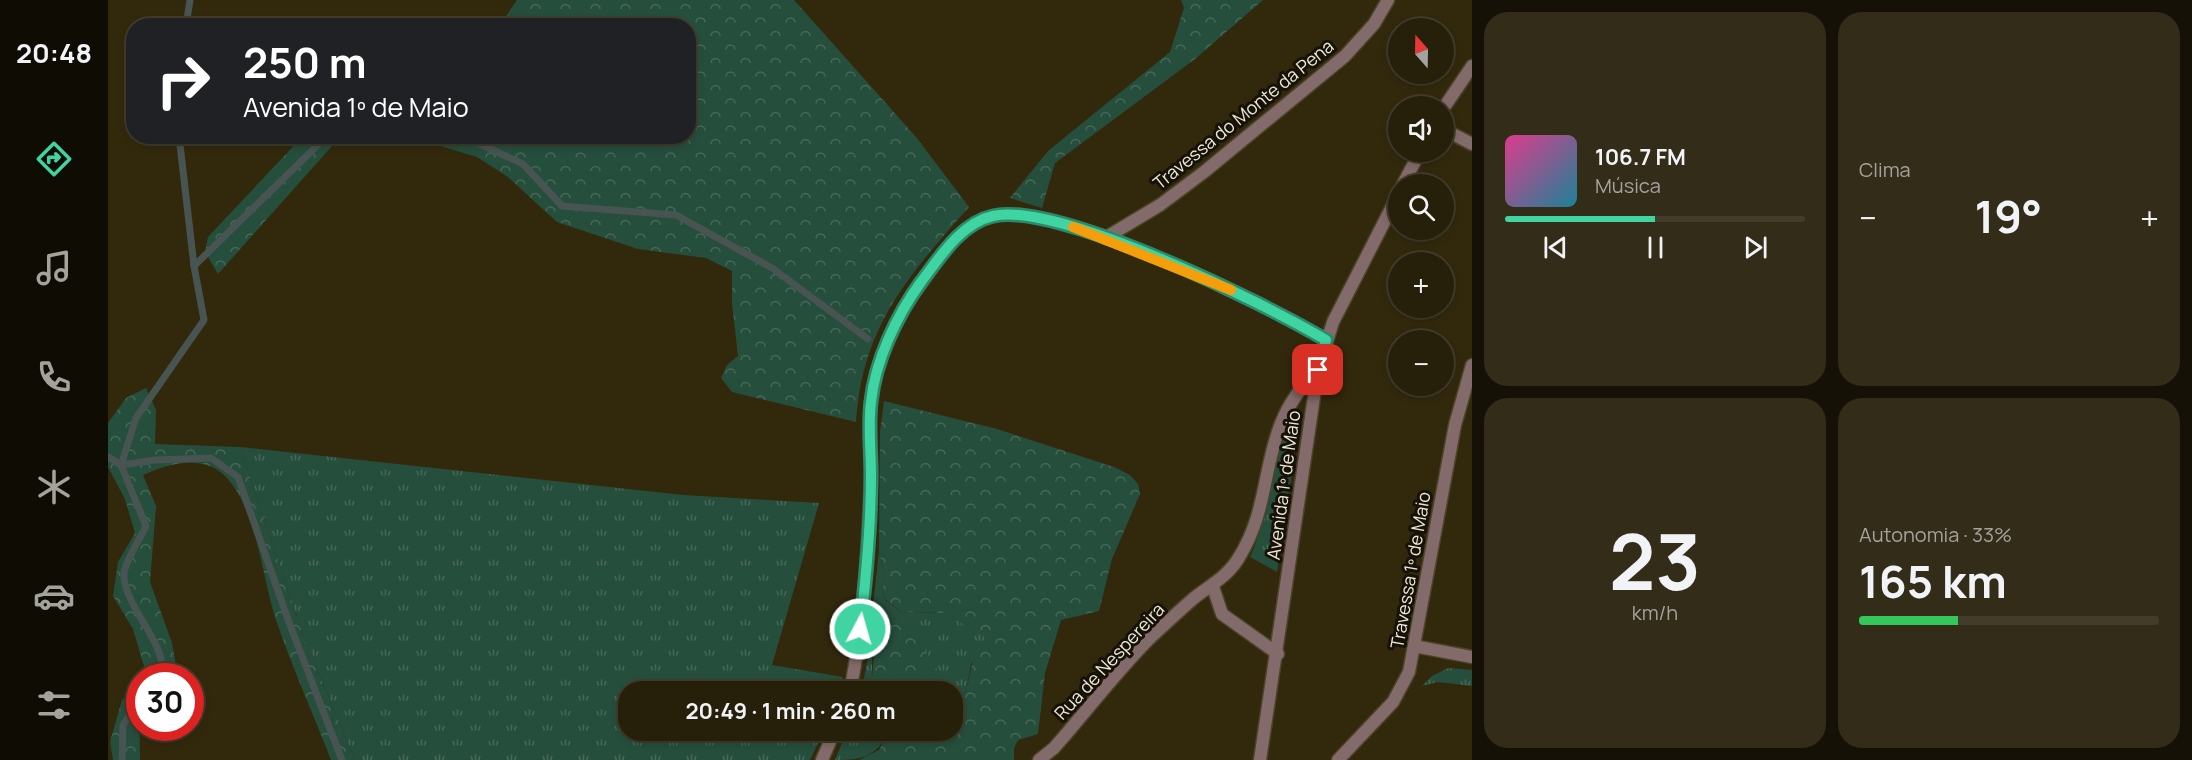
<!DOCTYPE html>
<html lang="pt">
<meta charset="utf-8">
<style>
body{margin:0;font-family:Manrope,sans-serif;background:#322c18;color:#f1f3f6;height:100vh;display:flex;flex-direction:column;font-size:22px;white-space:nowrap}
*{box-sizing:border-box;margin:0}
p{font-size:20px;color:#a4a29c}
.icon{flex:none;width:33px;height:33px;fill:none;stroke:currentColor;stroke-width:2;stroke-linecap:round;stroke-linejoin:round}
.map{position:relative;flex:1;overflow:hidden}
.drawer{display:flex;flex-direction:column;gap:12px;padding:12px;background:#151106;width:720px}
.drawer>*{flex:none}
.banner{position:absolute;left:18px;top:18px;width:570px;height:126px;border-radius:24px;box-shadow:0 3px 9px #0003,0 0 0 2px #423d2b;background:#202124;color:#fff;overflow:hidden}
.needle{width:39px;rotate:340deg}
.tools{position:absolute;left:1280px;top:18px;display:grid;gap:12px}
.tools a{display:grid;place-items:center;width:66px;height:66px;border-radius:50%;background:#261f0a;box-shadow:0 3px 9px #0003,0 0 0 2px #423d2b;font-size:30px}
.speed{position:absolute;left:18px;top:663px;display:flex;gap:12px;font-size:30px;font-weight:700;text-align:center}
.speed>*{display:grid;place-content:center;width:78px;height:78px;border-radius:50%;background:#261f0a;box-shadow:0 3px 9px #0003,0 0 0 2px #423d2b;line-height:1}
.speed .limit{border:9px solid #d22;background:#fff;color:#111}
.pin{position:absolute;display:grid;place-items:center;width:51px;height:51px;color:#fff;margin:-26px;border-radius:12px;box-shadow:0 3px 9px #0006}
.me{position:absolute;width:66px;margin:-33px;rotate:6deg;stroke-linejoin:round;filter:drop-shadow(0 0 4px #0008)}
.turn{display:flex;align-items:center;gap:21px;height:126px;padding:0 18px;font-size:27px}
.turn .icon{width:78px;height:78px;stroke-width:2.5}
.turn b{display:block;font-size:42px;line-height:51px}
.big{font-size:45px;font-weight:700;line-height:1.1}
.drawer .card{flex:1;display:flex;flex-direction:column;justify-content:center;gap:9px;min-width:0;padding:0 21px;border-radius:24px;background:#322c18}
.drawer .dial{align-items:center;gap:0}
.dial b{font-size:78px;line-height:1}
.song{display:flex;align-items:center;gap:18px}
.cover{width:72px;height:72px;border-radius:9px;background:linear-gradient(135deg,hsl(330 70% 55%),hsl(190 70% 35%))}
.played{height:6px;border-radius:3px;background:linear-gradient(90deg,#40d4a2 50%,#423d2b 50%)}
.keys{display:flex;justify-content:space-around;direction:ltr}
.heat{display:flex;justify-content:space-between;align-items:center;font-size:33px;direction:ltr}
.charge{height:9px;border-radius:4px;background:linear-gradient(90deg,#34c759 33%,#423d2b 0)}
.drawer .tiles{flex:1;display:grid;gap:12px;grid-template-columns:repeat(2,1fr)}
.trip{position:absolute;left:510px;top:681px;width:345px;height:60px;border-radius:24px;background:#261f0a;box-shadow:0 3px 9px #0003,0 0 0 2px #423d2b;font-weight:700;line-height:60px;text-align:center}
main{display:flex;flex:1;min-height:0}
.tabs{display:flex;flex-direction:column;width:108px;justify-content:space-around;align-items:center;background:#0f0c04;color:#a4a29c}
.tabs .icon{width:42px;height:42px}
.tabs .on{color:#40d4a2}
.tabs b{font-size:27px;color:#f1f3f6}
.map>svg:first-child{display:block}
</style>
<main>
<nav class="tabs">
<b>20:48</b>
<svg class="icon on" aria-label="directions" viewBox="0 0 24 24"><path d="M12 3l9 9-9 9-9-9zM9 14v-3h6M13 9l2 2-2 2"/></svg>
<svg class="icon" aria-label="music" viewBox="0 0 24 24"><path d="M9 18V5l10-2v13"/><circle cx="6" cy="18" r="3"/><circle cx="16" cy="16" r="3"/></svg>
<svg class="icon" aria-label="phone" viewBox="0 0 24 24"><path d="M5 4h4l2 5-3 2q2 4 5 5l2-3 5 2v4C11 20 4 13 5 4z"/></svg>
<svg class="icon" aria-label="climate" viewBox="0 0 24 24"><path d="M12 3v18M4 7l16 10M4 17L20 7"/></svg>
<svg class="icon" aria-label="car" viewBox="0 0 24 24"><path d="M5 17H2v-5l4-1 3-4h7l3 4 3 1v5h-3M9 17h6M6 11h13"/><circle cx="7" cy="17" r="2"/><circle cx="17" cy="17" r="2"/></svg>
<svg class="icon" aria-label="filters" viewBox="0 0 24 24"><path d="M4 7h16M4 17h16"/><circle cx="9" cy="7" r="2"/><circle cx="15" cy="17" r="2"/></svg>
</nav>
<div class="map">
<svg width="1364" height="760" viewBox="0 0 1364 760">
<defs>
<pattern id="grass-tufts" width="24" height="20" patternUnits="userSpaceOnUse" patternTransform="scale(1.5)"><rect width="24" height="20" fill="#264e3d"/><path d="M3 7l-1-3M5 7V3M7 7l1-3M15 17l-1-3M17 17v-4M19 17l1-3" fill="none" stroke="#466858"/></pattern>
<pattern id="forest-crowns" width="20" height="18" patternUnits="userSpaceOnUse" patternTransform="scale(1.5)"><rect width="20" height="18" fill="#264e3d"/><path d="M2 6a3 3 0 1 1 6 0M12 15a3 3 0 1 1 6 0" fill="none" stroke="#466858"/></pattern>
</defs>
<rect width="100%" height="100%" fill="#32290d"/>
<g fill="url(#grass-tufts)">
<path d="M1181,423L1190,424V431L1169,572L1142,557C1162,514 1162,466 1181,423Z"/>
<polygon points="132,447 575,495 711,503 664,665 735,677 731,691 520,692 520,730 716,731 702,760 247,760 196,638"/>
<polygon points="771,551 777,577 774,590 777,600 793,612 837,613 878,637 863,664 858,692 847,699 844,692 842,691 780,611 770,612 764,657 764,678 758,691 753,692 759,663"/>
<polygon points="1340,668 1364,670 1364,686 1330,682 1314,686 1324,676"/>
<path d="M739,731H781L782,732C766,757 755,760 727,760Z"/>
</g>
<g fill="url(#forest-crowns)">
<path d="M409,0H686L808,137L861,207C801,275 754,326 748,422L624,392L613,378L619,365L630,356L624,303V271L598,258L530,249L449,222L400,177L369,157L303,137L580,136V26L392,25Z"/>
<polygon points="1073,0 1155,0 1087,59 947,163 934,208 902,198 940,151 1062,52 1076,8"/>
<polygon points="195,136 232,137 110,274 97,252 100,237"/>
<path d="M38,388L48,410L47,444L132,447L196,638L247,760H223C205,713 184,667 168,620C154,578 149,507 116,475C94,454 59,464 35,475L48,506L42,582L64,643L70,676H39L25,629L5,596L10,562L27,533L17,499L0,467V423L18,398Z"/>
<polygon points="776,401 889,429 1006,467 1022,475 1030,484 1032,494 1004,559 991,611 953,620 937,673 930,734 910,740 906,748 906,760 751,760 771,750 781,731 844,730 845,695 847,699 858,692 867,650 878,638 837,613 793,612 777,599 774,590 777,577 771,551 772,432"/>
<polygon points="774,610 780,611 808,636 842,691 758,691 764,678 769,617 770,611"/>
<polygon points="31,685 32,760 5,760 2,742 14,700"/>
</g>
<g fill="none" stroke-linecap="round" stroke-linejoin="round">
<g stroke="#485451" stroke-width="7">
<polyline points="78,26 82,0"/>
<polyline points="71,136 86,266 96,320 28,418 13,465 47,460 103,458 130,477 182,625 234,760"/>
<polyline points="355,136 415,164 454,206 568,215 664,268 760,339"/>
<polyline points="86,266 219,136"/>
<path d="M0,457L13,465L38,526C33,537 17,562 16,573C14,606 64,648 52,676"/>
<polyline points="14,760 15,725 32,700"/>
</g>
<g stroke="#4c4429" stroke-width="15">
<g id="street">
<polyline points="1335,109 1364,66"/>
<polyline points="1335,129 1364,144"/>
<polyline points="1295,184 1312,152"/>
<polyline points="997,238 1052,205 1096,172 1237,56 1266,24 1280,0"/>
<polyline points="1105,587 1114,614 1170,654"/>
<polyline points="1306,646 1364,657"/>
<path d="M742,692C756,622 760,550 763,479C764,454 760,428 763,402C768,360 789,315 814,282C832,257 853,223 886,216C949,201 1158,304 1218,340"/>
<polyline points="714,760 727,730"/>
<path d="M931,760L946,748C978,712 1008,672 1042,638C1056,625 1071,611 1086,598C1101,586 1119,577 1130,559C1171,495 1146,430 1210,370"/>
<polyline points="1152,760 1210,370 1225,322 1290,195"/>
<polyline points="1230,760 1285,702 1301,672 1347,425 1364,365"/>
</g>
</g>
<use href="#street" stroke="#846b6b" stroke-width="12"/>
</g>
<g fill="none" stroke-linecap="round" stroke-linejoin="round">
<g stroke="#2a8a69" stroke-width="15">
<path id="route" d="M752,629C758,579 763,526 763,475C763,451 760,426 763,402C767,361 789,315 813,282C832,257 853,223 885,216C949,201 1158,304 1218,340L1210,370"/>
</g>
<use href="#route" stroke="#40d4a2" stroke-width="10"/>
<polyline stroke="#f59e0b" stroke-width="10" points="965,227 1123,290"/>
</g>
<g text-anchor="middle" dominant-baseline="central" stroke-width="6" stroke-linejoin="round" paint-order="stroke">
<g font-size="18" fill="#ede8d8" stroke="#161207">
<text transform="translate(1135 114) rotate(-39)">Travessa do Monte da Pena</text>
<text transform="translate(1175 485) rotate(-82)">Avenida 1º de Maio</text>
<text transform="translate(1302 570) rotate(-80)">Travessa 1º de Maio</text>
<text transform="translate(1001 661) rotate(-47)">Rua de Nespereira</text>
</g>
</g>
</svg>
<div class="tools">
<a><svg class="needle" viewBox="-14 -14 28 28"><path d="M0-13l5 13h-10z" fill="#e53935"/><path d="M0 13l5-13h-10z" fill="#a4a29c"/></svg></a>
<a><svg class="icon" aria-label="sound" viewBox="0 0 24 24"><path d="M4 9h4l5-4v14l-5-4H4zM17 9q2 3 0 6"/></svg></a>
<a><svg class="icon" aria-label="search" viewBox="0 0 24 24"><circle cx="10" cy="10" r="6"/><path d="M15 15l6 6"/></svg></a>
<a>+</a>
<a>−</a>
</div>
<div class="speed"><div class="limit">30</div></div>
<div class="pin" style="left:1210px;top:370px;background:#d93025"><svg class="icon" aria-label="arrive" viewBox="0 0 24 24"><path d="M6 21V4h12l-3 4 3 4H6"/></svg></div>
<svg class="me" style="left:752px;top:629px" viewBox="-20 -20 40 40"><circle r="17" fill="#40d4a2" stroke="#fff" stroke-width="3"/><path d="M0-11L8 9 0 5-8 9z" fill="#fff"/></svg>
<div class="trip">20:49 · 1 min · 260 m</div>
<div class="banner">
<div class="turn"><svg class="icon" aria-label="right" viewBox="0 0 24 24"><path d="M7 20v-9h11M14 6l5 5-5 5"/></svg><div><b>250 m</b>Avenida 1º de Maio</div></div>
</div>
</div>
<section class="drawer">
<div class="tiles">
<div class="card">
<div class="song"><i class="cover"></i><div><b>106.7 FM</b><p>Música</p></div></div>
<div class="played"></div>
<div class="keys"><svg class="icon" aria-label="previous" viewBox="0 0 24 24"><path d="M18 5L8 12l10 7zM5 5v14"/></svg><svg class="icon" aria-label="pause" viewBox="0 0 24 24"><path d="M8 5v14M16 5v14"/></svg><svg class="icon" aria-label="next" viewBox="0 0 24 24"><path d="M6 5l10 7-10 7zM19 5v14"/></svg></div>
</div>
<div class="card"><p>Clima</p>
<div class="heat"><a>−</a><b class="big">19°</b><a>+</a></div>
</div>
<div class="card dial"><b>23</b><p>km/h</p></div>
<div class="card"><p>Autonomia · 33%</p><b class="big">165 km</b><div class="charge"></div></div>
</div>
</section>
</main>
